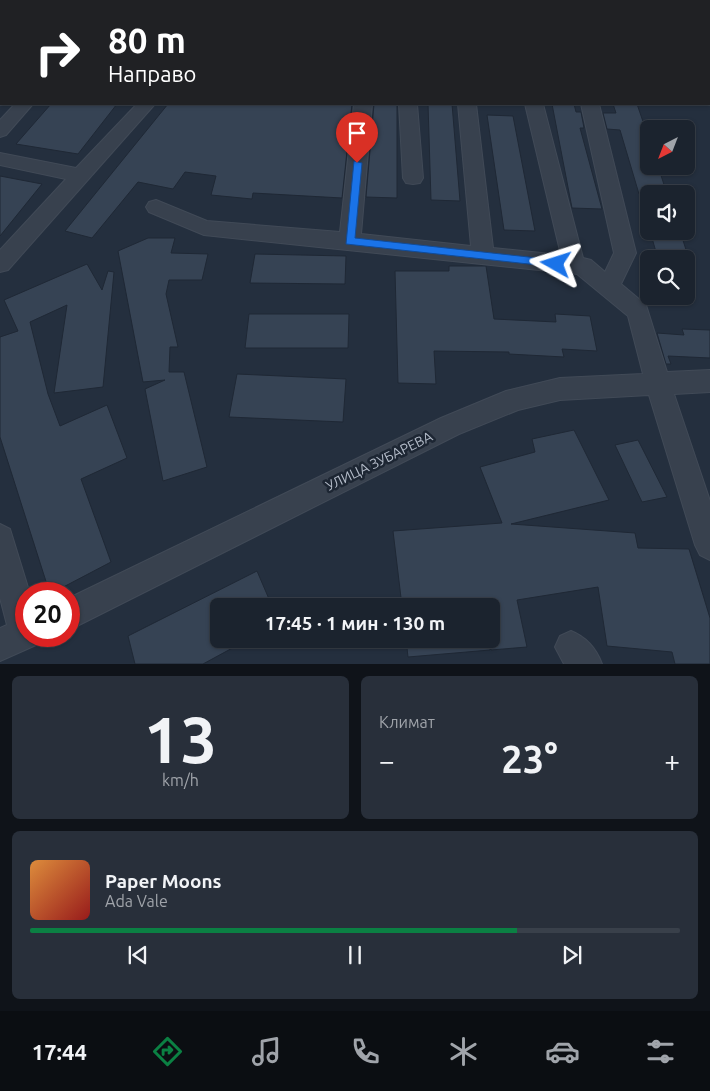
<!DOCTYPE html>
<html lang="ru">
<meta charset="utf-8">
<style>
body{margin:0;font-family:Ubuntu,sans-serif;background:#282f3a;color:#f1f3f6;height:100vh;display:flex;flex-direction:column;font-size:19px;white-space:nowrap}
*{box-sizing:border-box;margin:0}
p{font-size:16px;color:#a0a4aa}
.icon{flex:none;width:28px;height:28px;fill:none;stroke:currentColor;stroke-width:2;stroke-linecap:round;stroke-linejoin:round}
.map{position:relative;height:664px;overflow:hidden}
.panel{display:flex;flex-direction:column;gap:12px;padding:12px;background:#0f1319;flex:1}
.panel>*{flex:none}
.hud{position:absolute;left:0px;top:0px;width:710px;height:105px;box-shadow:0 1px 4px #0004,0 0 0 1px #39404a;background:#202124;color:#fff;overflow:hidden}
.needle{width:32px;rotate:222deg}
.buttons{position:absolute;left:640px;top:120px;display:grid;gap:10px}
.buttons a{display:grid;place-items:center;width:55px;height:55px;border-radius:8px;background:#1b232e;box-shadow:0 1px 4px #0004,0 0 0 1px #39404a;font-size:25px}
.speed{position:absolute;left:15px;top:582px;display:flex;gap:10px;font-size:25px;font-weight:700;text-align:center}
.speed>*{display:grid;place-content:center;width:65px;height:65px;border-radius:50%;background:#1b232e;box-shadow:0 1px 4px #0004,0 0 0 1px #39404a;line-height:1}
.speed .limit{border:8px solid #d22;background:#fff;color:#111}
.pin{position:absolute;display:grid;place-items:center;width:42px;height:42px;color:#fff;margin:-51px -21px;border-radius:50% 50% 50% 0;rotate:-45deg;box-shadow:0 0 5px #0007}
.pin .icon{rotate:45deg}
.me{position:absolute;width:55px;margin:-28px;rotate:276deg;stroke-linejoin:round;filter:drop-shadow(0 0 4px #0008)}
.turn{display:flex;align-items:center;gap:18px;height:105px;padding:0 25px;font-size:22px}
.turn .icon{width:65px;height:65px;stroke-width:2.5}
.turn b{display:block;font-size:35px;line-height:42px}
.big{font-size:38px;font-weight:700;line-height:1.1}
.panel .widget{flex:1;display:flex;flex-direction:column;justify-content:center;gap:8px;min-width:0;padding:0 18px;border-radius:8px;background:#282f3a}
.panel .dial{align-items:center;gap:0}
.dial b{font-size:65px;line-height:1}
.song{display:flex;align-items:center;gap:15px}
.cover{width:60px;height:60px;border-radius:8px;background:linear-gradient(135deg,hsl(30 70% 55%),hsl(0 70% 35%))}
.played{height:5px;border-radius:2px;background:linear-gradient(90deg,#0b8043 75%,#39404a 75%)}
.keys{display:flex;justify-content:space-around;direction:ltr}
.heat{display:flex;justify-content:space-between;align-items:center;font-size:28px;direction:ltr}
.panel .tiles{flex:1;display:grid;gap:12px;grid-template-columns:1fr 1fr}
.widget:last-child{grid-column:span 2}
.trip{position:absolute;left:210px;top:598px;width:290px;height:50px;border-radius:8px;background:#1b232e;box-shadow:0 1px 4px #0004,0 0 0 1px #39404a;font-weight:700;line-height:50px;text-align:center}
.tab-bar{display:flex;height:80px;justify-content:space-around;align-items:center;background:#0b0e12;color:#a0a4aa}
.tab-bar .icon{width:35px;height:35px}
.tab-bar .selected{color:#0b8043}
.tab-bar b{font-size:22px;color:#f1f3f6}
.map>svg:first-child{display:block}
</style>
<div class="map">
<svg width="710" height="664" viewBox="0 0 710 664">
<rect width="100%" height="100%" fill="#242f3e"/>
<g fill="#364354" stroke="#1f2835">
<polygon points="51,104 117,104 78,154 16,144"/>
<polygon points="168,104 352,104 342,198 253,193 252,199 211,195 216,176 185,172 173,189 138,182 92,238 65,231"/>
<polygon points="374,104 397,104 397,198 366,197"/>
<polygon points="428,104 452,104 460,201 431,200"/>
<polygon points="552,104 574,104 576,112 581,112 584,128 580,128 602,209 572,208"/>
<polygon points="613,104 637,104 649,139 649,166 658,166 667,194 639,194 620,130 607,129 603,113 616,113"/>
<polygon points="487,115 513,116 535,231 504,230"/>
<polygon points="0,176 42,184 0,236"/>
<polygon points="650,231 680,231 689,259 658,259"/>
<polygon points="148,238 175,238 171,253 208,254 202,280 169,280 166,294 178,347 170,347 169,372 184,372 207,467 163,481 145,389 165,380 143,382 118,251"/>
<polygon points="255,254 346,256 345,284 250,283"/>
<polygon points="87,264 102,290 108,271 114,272 103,387 54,393 67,305 30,322 48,394 60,426 107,405 127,458 81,479 111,562 50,594 0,437 0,337 18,331 4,300"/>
<polygon points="449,266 486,266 494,319 556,322 555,314 590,316 597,351 562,349 564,357 509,354 509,352 434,351 436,384 398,383 395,271 449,271"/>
<polygon points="249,314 349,314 348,348 245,348"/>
<polygon points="682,329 710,330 710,358 668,356 671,364 666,364 657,333 684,335"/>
<polygon points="237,374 346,379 343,422 229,417"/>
<polygon points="574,430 609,500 511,524 635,533 638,548 689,549 710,618 710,664 675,664 672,652 607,646 598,587 517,600 527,647 491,650 491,606 402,606 393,531 502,523 480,467 535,452 532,439"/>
<polygon points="638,440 667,497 642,502 615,445"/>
<polygon points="257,571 272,606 219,606 219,639 249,639 203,664 135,664 128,636"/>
<polygon points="406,639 490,639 490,650 408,657"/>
</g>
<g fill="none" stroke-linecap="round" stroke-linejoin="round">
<g stroke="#414a57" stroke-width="2">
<g id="minor">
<rect x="386" y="0" width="14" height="1"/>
<rect x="447" y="0" width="14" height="1"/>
<rect x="502" y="0" width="14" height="1"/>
<rect x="566" y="0" width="14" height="1"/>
<polygon points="15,104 33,104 6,135 0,137 0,120"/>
<polygon points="137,104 155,104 8,270 0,272 0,250 66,179 0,165 0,153 76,168"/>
<polygon points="354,104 372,104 361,234 471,246 458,104 476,104 493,248 561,255 525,104 543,104 583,258 591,260 605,272 614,253 581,104 599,104 636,253 621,284 646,305 667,372 710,370 710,392 674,394 710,501 710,560 700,555 695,545 649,395 560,400 518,410 459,434 69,630 69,598 441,418 506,391 560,378 643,374 628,316 577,274 204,235 149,212 146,207 149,202 156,200 207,221 340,232"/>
<polygon points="399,104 417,104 423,178 420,183 413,184 406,183 403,178"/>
<polygon points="0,524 10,529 30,594 26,594 26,636 41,636 36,645 0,661 0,628 7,625 0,598"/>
<path d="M571,631C586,637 596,648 602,664H564L555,647L560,636Z"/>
</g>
</g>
<use href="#minor" fill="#38414e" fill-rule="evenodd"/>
</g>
<polygon fill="#1a73e8" stroke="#114b97" points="354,161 362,163 355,238 556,260 561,264 556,267 346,244"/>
<g text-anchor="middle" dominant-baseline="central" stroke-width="5" stroke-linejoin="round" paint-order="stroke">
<g font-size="14" fill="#b4bcc9" stroke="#1d2633">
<text transform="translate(379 461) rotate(-26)">УЛИЦА ЗУБАРЕВА</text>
</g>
</g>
</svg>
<div class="buttons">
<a><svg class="needle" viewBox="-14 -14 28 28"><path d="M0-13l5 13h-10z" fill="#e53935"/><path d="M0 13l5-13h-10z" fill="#a0a4aa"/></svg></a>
<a><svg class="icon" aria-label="sound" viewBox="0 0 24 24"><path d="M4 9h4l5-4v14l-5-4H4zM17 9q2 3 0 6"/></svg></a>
<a><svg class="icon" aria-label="search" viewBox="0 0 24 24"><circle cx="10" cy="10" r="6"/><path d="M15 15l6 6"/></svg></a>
</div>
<div class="speed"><div class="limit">20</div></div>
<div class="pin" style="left:357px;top:163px;background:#d93025"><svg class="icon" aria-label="arrive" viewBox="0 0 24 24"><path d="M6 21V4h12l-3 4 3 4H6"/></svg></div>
<svg class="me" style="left:556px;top:264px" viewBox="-20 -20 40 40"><path d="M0-17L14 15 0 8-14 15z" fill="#1a73e8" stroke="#fff" stroke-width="4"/></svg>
<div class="trip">17:45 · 1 мин · 130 m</div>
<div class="hud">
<div class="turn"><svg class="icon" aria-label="right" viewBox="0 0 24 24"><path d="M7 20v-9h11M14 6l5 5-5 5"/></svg><div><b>80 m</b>Направо</div></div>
</div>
</div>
<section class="panel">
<div class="tiles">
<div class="widget dial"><b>13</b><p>km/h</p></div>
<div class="widget"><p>Климат</p>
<div class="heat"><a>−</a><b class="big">23°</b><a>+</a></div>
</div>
<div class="widget">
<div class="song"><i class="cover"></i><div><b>Paper Moons</b><p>Ada Vale</p></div></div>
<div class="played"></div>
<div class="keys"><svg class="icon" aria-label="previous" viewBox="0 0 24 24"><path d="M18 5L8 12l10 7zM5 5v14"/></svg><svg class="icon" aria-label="pause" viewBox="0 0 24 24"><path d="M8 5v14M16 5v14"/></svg><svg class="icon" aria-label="next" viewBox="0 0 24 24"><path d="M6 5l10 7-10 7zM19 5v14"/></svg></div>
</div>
</div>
</section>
<nav class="tab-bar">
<b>17:44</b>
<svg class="icon selected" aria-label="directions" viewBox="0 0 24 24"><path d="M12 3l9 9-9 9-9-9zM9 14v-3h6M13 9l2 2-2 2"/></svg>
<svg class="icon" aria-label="music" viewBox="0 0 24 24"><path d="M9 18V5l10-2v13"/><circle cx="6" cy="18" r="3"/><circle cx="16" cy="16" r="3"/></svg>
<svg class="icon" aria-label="phone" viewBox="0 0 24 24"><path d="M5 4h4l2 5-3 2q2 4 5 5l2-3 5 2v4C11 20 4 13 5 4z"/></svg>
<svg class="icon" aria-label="climate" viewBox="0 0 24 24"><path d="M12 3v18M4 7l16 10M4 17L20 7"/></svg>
<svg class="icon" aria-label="car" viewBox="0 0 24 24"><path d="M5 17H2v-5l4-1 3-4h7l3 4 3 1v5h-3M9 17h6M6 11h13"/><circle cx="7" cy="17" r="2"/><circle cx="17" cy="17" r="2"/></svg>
<svg class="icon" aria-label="filters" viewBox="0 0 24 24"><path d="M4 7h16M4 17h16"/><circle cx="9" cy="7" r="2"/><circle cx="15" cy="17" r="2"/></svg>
</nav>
